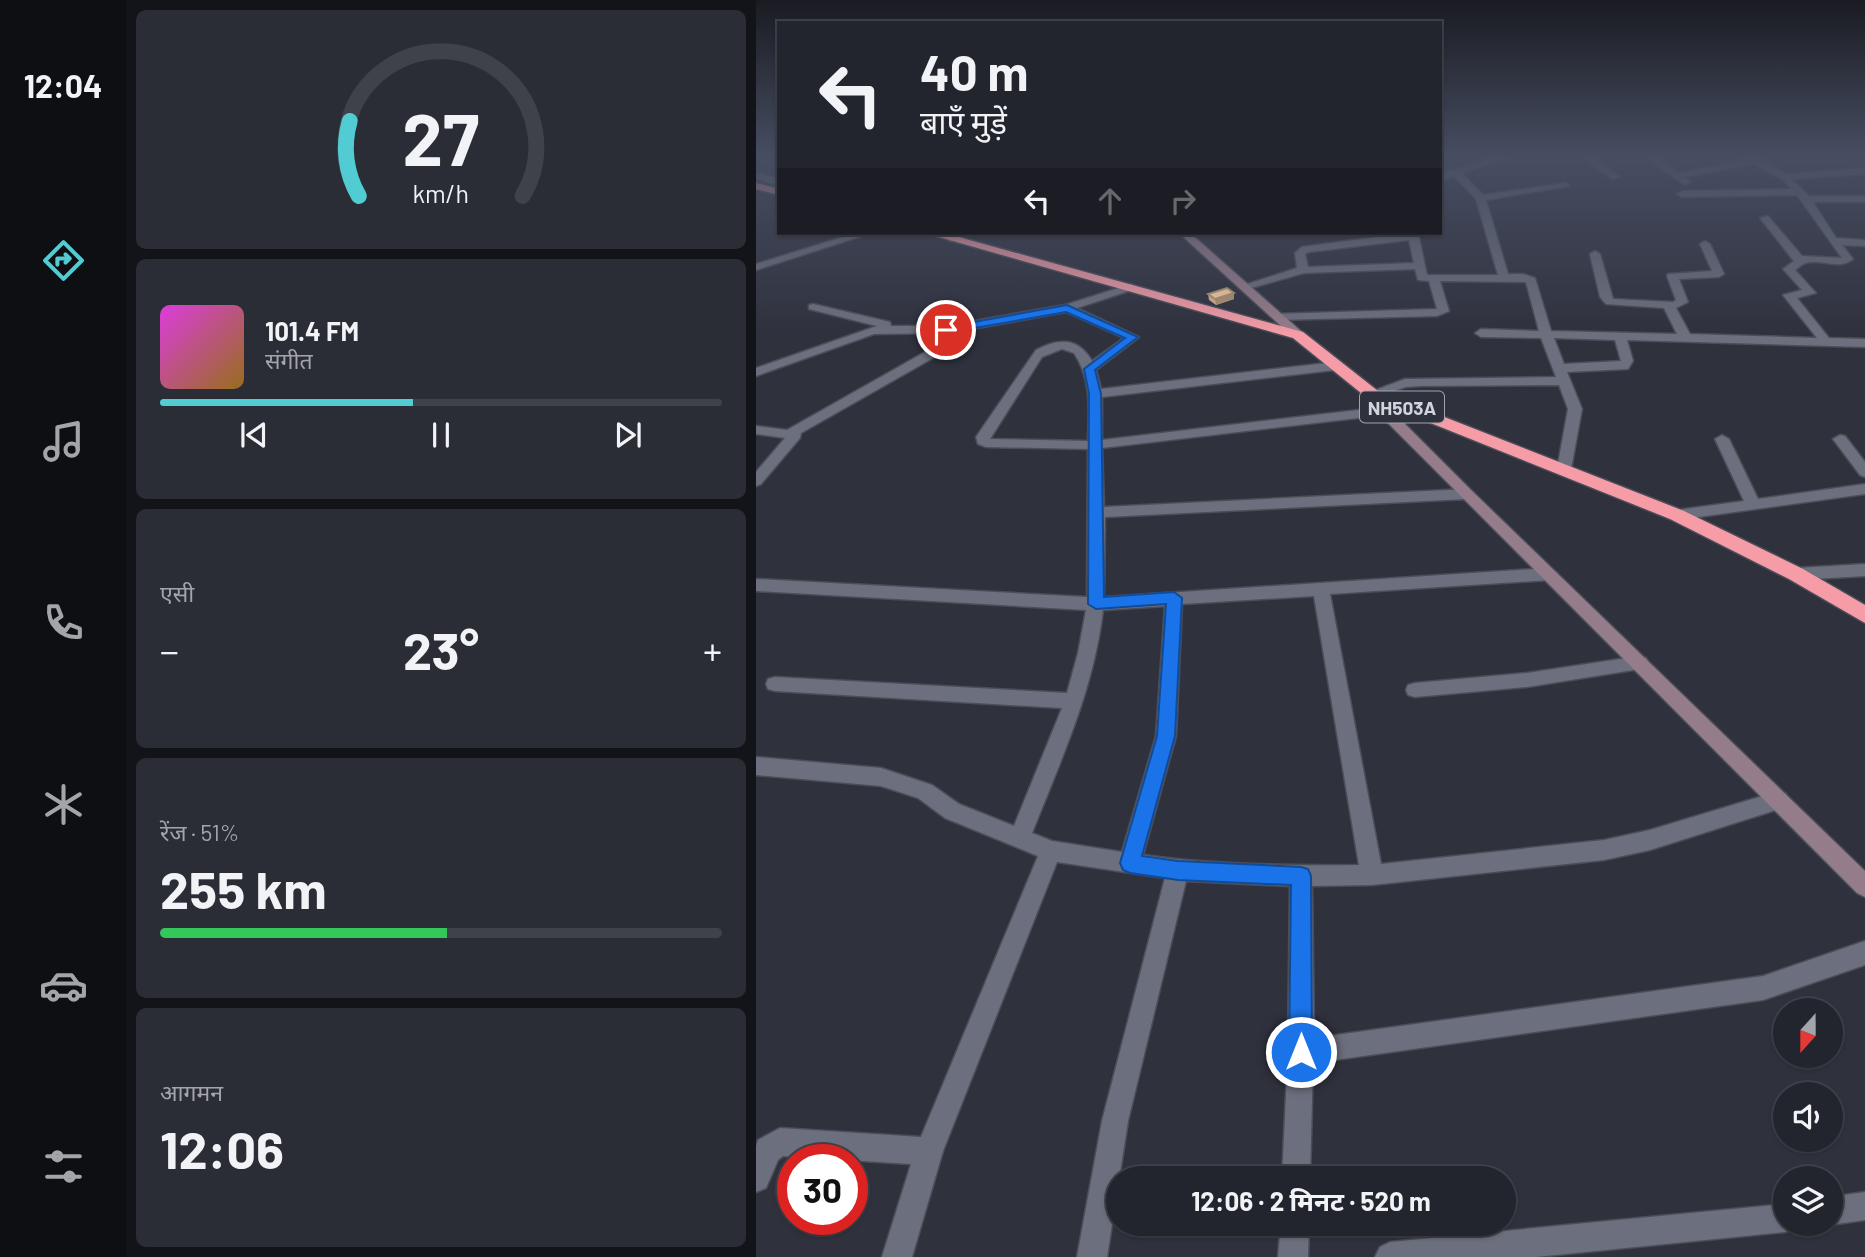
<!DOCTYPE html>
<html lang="hi">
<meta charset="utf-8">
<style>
body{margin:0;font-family:Barlow,"Noto Sans Devanagari",sans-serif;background:#2b2d36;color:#f1f3f6;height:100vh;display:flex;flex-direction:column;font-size:26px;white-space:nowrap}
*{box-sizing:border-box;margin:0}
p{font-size:23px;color:#a3a5aa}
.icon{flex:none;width:38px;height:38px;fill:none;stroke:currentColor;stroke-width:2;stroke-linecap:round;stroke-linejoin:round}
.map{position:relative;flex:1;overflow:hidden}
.panel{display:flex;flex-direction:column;gap:10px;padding:10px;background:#131419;width:630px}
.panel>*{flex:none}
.top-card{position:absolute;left:21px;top:21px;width:665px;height:214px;border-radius:0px;box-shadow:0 2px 5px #0004,0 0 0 2px #40424a;background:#23252e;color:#f1f3f6;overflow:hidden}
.needle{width:46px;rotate:201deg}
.tools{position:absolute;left:1017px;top:998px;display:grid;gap:14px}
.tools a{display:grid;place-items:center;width:70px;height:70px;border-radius:50%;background:#23252e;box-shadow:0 2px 5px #0004,0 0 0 2px #40424a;font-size:35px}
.speed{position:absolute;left:21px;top:1144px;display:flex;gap:14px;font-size:35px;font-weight:700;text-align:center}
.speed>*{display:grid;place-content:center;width:91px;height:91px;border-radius:50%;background:#23252e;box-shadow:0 2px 5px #0004,0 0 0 2px #40424a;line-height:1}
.speed .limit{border:10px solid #d22;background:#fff;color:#111}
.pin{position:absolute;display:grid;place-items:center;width:60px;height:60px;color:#fff;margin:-30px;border:4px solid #fff;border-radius:50%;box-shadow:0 2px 7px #0007}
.me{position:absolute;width:77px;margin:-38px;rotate:0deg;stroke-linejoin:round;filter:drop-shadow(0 0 5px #0008)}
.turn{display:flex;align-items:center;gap:24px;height:147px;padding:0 28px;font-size:32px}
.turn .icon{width:91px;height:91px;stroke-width:2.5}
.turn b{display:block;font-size:49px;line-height:60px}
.lanes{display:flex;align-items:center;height:66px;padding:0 28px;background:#0003;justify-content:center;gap:35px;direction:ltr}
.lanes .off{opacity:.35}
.big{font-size:52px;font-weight:700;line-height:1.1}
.panel .card{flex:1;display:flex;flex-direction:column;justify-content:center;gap:10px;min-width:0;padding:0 24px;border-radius:10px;background:#2b2d36}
.panel .dial{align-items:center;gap:0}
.dial svg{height:182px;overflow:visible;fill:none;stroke:#40424a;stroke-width:7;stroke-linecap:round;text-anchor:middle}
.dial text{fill:#f1f3f6;stroke:none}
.song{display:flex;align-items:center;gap:21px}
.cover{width:84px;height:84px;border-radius:10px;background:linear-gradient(135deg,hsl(300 70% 55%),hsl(40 70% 35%))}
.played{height:7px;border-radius:4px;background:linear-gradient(90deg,#51ccd2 45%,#40424a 45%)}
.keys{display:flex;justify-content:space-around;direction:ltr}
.heat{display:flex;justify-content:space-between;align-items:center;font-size:38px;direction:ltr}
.charge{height:10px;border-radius:5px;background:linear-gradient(90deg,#34c759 51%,#40424a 0)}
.trip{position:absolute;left:350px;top:1166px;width:410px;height:70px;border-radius:35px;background:#23252e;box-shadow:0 2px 5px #0004,0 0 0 2px #40424a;font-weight:700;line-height:70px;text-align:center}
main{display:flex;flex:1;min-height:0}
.dock{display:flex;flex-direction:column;width:126px;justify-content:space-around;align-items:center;background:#0e0f12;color:#a3a5aa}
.dock .icon{width:49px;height:49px}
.dock .on{color:#51ccd2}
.dock b{font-size:32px;color:#f1f3f6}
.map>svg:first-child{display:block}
</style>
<main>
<nav class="dock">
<b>12:04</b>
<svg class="icon on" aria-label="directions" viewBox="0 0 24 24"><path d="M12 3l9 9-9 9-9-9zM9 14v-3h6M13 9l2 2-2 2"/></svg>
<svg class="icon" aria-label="music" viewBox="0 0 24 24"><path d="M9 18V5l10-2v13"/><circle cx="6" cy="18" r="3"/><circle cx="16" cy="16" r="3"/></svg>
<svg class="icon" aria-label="phone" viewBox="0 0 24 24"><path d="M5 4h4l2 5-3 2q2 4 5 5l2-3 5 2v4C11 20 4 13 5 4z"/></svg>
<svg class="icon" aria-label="climate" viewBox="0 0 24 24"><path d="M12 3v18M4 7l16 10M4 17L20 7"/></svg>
<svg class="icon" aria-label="car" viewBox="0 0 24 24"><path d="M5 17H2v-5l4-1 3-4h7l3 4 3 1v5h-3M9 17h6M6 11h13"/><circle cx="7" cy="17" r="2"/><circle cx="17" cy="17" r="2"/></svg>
<svg class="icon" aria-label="filters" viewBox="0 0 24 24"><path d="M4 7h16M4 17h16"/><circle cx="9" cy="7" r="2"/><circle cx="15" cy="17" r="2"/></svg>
</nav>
<section class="panel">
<div class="card dial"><svg viewBox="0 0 100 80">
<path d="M14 69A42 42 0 1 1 86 69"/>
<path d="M14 69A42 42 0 0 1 10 36" stroke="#51ccd2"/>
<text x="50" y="56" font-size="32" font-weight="700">27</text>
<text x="50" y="72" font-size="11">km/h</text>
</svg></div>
<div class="card">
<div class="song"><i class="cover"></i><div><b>101.4 FM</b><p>संगीत</p></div></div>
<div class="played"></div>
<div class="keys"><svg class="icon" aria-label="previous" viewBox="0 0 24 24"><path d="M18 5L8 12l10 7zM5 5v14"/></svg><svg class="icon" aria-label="pause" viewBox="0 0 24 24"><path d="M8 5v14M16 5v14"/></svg><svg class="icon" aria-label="next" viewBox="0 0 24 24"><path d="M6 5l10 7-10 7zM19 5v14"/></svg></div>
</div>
<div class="card"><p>एसी</p>
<div class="heat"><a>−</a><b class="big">23°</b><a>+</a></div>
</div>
<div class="card"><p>रेंज · 51%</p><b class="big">255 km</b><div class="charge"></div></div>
<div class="card"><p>आगमन</p><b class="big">12:06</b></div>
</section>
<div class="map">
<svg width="1109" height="1257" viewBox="0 0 1109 1257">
<rect width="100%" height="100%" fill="#2f313d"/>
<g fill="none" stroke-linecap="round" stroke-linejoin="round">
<g stroke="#4b4d58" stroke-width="3">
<g id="street">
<path d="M736,158H750L706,173L727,195L809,183L814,186L730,200L752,274H767L779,278L795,331L921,334L908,308L850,304L844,297L834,254L839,251L844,254L857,299L917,302L920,300L911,276L912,274L956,271L944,244L949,241L954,244L968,274L963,277L923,279L932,302L920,308L934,334L1061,338L1027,295L1046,290L1027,269L1038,261L1004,218L1012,216L1046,256L1086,258L1041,195L926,197L921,194L926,191L1036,189L1026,179L998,164L928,177L934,182L929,185L891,158H901L922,173L990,160L989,158L1003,159L1031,174L1109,168V174L1036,179L1053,196H1109V202H1057L1080,238L1109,240V246L1086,245L1097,259C1082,271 1066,258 1049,263C1045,265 1042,268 1039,270L1060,293L1041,298L1073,338L1109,339V347L871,340L877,361L872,369L811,372L826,409L815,469L808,473L801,469L812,409L803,385L665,386L650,387L616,398L609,394L649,379L800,377L785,338L725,337L719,333L725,329L783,331L770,282L684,281L693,311L681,316L521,320L517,318V314L681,309L673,281L662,280L659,269L548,273L488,290L482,287L541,268L539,253L546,247L652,233H662L671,275H742L720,199L698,176L684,180V174ZM653,240L658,263L552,267L549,254L553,252ZM798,338L859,340L865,361L808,364Z"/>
<polygon points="827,158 837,158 864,177 856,179"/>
<polygon points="0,173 23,179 23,185 0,179"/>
<polygon points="100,233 115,233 0,270 0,264"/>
<polygon points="203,233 216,233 201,241 193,241 193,237"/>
<path d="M375,284L381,287L379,289L321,308L383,337L340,370L345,389L579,362L585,366L579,370L346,397V440L628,407L635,411L628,415L346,448L348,507L711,489L718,494L711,499L349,517L348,597L794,568L802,574L794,580L574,594L625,864L848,840L894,830L1023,791L1030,794L1033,800L1030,806L1023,809L894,850L848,860L616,885L556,886L558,1038L1007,976L1109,941V965L1007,1000L557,1063L554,1178H526L532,1052L534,886L430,881L372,1121L351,1257H321L346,1121L409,878L301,862L187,1151L156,1257H126L155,1164L27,1156L22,1160L10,1188L0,1192V1146L2,1140L24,1128L165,1137L282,856L189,818L162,798L125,786L0,775V757L125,768L176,785L203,804L258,826L306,708L19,691L12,689L10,684L12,679L19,677L311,693L322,653L330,610L0,591V579L331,597L332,449L230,447L222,444L220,437L280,350C303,338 322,337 336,361L368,338L310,312L210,330L177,358L45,433L44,438L5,484L0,486V472L29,438L0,434V426L31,430L169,352L191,333L118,334L0,376V368L121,326L53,309V305L57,304L134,322L135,326H190L309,305ZM306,349L318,353C336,380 333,410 332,441L234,439L286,357ZM558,596L603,865C531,866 458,865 387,855L420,736L426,604ZM409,606L400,736L366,852L296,841L276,833C305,760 338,689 347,610Z"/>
<polygon points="966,435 973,439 1002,499 1109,484 1109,494 921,520 916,519 913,515 916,511 921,510 988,501 959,439"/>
<polygon points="1084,435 1089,436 1109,462 1109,477 1104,475 1077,439"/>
<polygon points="1109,564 1109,576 1040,580 1032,574 1040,568"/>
<polygon points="884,656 890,658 893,663 890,668 771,687 659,697 652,695 650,690 652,685 659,683 771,673"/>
<polygon points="1109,1192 1109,1220 1074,1225 1069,1223 1074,1223 1074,1197"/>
<polygon points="1029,1204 1029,1223 1041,1223 1039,1228 1029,1232 780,1257 619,1257 624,1247 634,1242"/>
<polygon points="525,1223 553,1223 552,1257 522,1257"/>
</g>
</g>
<g stroke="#4b4d58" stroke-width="3">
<g id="secondary">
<polygon points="423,233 434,233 546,332 546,338 538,338"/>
<polygon points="616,390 621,391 633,408 716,491 1109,871 1109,897 1101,893 623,414 609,394"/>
</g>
</g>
<g stroke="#4b4d58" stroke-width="3">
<g id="highway">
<polygon points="0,183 23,189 23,195 0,189"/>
<polygon points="169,233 188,233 547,332 622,391 928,511 1047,569 1109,605 1109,623 1033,579 914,519 610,397 537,338"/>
</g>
</g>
<use href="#street" fill="#6c6f7d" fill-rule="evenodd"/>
<use href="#secondary" fill="#957c8a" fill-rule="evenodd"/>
<use href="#highway" fill="#f59ca7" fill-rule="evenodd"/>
</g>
<polygon fill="#dbb58f" points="478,293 478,299 460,305 453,300 452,294"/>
<polygon fill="#b29474" points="478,293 478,299 460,305 459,299"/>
<polygon fill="#ffd3a6" stroke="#b29474" stroke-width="2" points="471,288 478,293 459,299 452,294"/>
<linearGradient id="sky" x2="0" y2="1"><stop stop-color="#1a1b22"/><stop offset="0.47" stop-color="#474e62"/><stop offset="1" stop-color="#474e62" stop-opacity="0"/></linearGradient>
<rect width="1109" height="334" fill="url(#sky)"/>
<polygon fill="#1a73e8" stroke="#114b97" stroke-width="2" points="311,305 382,337 339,370 345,394 348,597 418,592 426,598 419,736 386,856 422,861 545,867 552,869 555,876 556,1052 553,1060 545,1063 536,1060 533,1052 535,885 422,880 374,873 367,870 364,863 401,736 410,604 340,609 332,604 333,394 328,369 369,338 310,312 190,333 184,330 190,327"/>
<g text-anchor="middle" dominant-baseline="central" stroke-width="7" stroke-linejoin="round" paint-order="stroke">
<rect fill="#2f313d" stroke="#a1a3ac" stroke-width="2" x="604" y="391.5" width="84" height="31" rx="5"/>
<g font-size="19" font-weight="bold" fill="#d2d4dc">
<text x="646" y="407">NH503A</text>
</g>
</g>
</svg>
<div class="tools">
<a><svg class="needle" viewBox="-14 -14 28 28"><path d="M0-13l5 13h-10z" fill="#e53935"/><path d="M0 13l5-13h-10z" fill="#a3a5aa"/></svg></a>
<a><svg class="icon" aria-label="sound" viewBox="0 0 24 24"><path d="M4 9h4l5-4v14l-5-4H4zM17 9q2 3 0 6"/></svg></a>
<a><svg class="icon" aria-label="layers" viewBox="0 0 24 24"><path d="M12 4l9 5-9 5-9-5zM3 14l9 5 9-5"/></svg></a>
</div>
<div class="speed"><div class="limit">30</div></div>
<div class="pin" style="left:190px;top:330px;background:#d93025"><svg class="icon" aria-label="arrive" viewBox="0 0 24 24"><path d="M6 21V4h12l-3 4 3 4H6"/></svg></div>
<svg class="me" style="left:545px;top:1052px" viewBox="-20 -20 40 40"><circle r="17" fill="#1a73e8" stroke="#fff" stroke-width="3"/><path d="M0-11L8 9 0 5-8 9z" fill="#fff"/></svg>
<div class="trip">12:06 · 2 मिनट · 520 m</div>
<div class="top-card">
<div class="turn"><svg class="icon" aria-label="left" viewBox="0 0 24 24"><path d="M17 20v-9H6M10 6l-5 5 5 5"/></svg><div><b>40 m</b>बाएँ मुड़ें</div></div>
<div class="lanes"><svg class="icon" aria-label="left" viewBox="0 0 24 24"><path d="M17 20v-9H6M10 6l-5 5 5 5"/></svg><svg class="icon off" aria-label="ahead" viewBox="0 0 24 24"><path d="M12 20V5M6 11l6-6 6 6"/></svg><svg class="icon off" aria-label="right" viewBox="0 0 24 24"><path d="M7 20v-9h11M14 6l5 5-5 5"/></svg></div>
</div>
</div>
</main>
